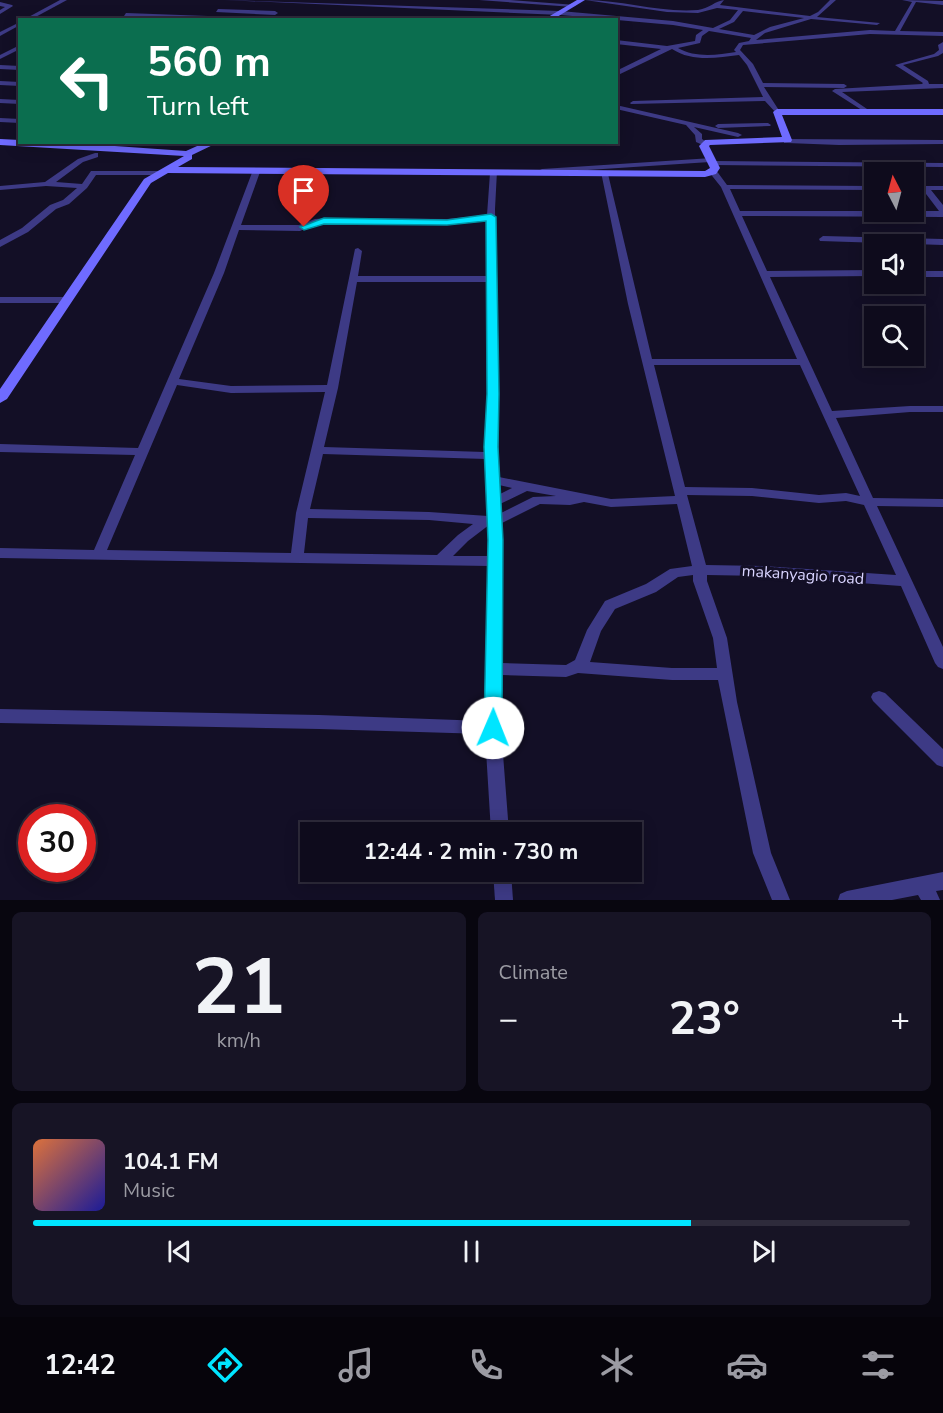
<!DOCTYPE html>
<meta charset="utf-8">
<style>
body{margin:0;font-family:"Nunito Sans",sans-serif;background:#171425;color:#f1f3f6;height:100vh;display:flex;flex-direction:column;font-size:22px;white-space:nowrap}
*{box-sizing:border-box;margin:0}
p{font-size:20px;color:#9b9ba3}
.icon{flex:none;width:33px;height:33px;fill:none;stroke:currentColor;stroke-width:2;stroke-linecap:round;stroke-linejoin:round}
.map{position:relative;height:900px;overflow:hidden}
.panel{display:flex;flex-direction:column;gap:12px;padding:12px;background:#08060f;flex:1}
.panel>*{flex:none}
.hud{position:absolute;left:18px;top:18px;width:600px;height:126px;border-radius:0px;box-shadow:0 3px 15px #0003,0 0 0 2px #2e2b3b;background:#0b6e4f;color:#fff;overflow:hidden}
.needle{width:39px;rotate:354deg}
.tools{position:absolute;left:864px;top:162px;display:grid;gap:12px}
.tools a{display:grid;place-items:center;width:60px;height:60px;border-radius:0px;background:#0e0b1c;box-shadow:0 3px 15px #0003,0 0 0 2px #2e2b3b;font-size:30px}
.speed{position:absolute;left:18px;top:804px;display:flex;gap:12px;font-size:30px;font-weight:700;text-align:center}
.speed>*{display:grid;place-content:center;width:78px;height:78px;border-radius:50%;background:#0e0b1c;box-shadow:0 3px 15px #0003,0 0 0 2px #2e2b3b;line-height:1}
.speed .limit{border:9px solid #d22;background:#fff;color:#111}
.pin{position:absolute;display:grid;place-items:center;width:51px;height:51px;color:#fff;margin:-62px -26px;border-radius:50% 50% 50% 0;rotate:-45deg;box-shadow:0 0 6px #0007}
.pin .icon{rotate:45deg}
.me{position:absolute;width:66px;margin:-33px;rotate:1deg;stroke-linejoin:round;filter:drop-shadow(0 0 4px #0008)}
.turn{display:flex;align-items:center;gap:21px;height:126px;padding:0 30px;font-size:27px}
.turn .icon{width:78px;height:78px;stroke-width:2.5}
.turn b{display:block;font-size:42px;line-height:51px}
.big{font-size:45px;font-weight:700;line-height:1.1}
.panel .widget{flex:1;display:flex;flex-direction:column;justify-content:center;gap:9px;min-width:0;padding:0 21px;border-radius:9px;background:#171425}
.panel .dial{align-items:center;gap:0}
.dial b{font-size:78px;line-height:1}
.song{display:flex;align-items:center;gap:18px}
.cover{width:72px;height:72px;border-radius:9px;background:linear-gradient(135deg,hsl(20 70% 55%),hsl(240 70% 35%))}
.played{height:6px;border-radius:3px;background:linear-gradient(90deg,#00e5ff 75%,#2e2b3b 75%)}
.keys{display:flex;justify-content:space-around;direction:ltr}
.heat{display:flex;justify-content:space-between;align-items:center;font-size:33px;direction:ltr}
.panel .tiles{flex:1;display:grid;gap:12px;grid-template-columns:1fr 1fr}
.widget:last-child{grid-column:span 2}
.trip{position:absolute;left:300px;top:822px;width:342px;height:60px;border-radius:0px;background:#0e0b1c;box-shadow:0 3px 15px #0003,0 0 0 2px #2e2b3b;font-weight:700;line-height:60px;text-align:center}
.tabs{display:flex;height:96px;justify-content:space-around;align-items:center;background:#06040b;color:#9b9ba3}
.tabs .icon{width:42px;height:42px}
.tabs .current{color:#00e5ff}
.tabs b{font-size:27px;color:#f1f3f6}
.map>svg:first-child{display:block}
</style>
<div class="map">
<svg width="943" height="900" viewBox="0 0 943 900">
<rect width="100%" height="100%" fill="#130f26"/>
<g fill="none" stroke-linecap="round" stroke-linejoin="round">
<g fill="#3d3a85" fill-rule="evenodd">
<polygon points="60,0 67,0 30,20 23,20"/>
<path d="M224,0L560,11L673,21L713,28L730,20L738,10L717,8L698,13L667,12L585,0C623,0 660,13 698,10C710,8 715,1 724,0L720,5L810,16L818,12L830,0H836L817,17L880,23L877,25L811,19L765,33L756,40L870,30L895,31L912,2L902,0L943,1V5L916,2L900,31L943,32V36L870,34L743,45L740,50L753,64L763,83L844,84L847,86L844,88L764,87L780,112L777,114L765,101L631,104L630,103L633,101L763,97L747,65L739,55C716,58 692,62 672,49L616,76V71L661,49L616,44V40L667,46L695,41L696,35L703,30L673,25L561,15ZM743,11L804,18L770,27L754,35L719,29L734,22ZM709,31L751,38L749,41L739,43L734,50L736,52C717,55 695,58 678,48L700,43L702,36Z"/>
<polygon points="479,0 510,0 576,5 573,7"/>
<polygon points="0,2 12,5 13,6 0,14 0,10 5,7 0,6"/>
<polygon points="218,9 275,11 278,13 275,15 216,12"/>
<polygon points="126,13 208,16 211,18 206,20 124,16"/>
<polygon points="353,16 393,18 395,20 351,19"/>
<polygon points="20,22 20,25 0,36 0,32"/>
<polygon points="943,42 943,53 938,56 903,65 928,81 929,84 943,84 943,88 842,92 870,111 870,113 868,114 832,91 835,89 922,84 923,83 895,65 934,54 939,50 938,45"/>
<polygon points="20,45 20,49 0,59 0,55"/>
<polygon points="0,65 20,66 20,70 0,69"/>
<polygon points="0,81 20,82 20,86 0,85"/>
<polygon points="0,99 20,100 20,104 0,103"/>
<polygon points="616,105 738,133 742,135 738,137 694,127 702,134 702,139 709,144 705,146 696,142 695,135 686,125 616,109"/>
<polygon points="0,118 20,119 20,123 0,122"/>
<polygon points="768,123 771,125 770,126 718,128 715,126 718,124"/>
<polygon points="784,139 943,140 943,144 839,145 787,143 784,143"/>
<polygon points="95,153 98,153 98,157 83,162 56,182 82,184 91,171 157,171 161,173 157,175 96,175 87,188 69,204 56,209 28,232 0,247 0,240 22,228 50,205 63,200 77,188 46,186 0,190 0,186 45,182 78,159"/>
<polygon points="712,158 715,161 943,163 943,167 713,165 710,162 542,173 538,171 542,169"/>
<path d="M253,170L260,172L241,225H299L315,219L329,218L447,219L487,215L490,173L497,171L495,209L499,477L611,499L675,496L628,304L601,172L608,174L652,359H797L721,187L709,172L710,170H716L727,185L874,186V190L730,189L740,211H939L923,190H914V186H943V190H931L943,205V217L742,216L767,271L874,270V276L770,277L832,411L910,406H943V412H910L836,418L873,498L943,499V507L877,506L943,647V669L938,667L935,663L901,586L763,576L707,575V581L727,638L737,702L771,853L790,900H772L753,853L718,680H672L578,673L566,677L502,675L501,728L509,832H491L485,734L319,729L0,723V709L319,715L485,721L489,566L0,558V548L94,550L135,455L0,452V444L138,448L214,273ZM487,220L486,276H358L362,251L358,248L355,249L327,385L231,386L179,379L224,273L239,230L300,231L316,224H329L447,225ZM357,282H486L487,394L485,452L324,447L338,388ZM654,365H800L860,496L846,493L819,495L752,488L685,487ZM177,385L231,393L325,392L296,513L291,553L107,550ZM323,454L486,459L488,516L429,512L310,509ZM499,485L512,488L500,494ZM527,491L556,496L533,497L501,513L500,504ZM687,495L752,496L819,503L846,501L864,505L896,575L763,566L706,565ZM584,502L611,507L677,504L692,566L670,569L646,584L605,601L587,630L575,660L566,665L502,663V523L540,504L570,505ZM308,518L429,520L473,524L458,535L437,555L304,553ZM489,525V556H453L468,541ZM693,575V581L713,638L717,668H672L590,662L601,631L615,609L656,592L678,577Z"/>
<polygon points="823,236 943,239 943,245 820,241 819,239"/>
<rect x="914" y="271" width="29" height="6"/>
<polygon points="0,297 67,297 72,300 67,303 0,303"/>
<polygon points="879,691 885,693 943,749 943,767 937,765 873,701 871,697 873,693"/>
<polygon points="493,872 511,872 513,900 495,900"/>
<polygon points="943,872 943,890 936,891 940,900 921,900 918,895 892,900 838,900 840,894 847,891"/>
</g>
<g fill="#6f6bff" fill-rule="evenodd">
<polygon points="577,0 585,0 552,20 543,20"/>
<polygon points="777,109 943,109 943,115 782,115 792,140 791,142 710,145 709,146 720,168 716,174 705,177 168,173 151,183 7,399 0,403 0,389 144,179 184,156 0,145 0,139 20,140 20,142 58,142 186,151 206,142 219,142 192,155 192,159 178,167 705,171 710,168 699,146 705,140 782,137 773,112"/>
</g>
</g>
<polygon fill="#00e5ff" stroke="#0095a6" stroke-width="1.5" points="491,214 496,217 499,394 498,447 503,540 502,728 499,733 493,736 486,733 484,728 488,540 484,447 487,394 486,221 447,225 324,224 304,230 300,227 324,218 447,220"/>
<g text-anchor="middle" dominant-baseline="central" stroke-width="6" stroke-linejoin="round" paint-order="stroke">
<g font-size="16" fill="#d9d4ff" stroke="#130f26">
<text transform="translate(803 575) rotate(4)">makanyagio road</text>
</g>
</g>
</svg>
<div class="tools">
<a><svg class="needle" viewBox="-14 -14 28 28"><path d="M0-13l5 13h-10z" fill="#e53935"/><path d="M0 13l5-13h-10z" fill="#9b9ba3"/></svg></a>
<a><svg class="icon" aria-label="sound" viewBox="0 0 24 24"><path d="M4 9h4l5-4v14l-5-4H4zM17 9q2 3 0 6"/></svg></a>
<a><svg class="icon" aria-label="search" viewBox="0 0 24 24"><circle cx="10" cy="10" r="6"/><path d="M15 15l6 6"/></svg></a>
</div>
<div class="speed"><div class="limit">30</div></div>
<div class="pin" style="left:304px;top:227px;background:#d93025"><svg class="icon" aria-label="arrive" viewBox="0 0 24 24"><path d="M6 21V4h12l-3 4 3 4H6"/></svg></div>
<svg class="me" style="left:493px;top:728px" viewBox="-20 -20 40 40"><circle r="19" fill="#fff"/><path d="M0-13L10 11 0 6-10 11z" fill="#00e5ff"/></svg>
<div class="trip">12:44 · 2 min · 730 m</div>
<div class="hud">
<div class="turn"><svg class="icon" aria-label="left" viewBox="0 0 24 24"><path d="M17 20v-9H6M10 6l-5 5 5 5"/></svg><div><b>560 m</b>Turn left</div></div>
</div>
</div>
<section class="panel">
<div class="tiles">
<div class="widget dial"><b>21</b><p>km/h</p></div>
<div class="widget"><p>Climate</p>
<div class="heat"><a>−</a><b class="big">23°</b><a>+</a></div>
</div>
<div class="widget">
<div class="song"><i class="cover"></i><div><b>104.1 FM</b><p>Music</p></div></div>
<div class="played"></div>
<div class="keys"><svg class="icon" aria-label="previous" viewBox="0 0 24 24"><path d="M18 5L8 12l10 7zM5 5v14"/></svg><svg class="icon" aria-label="pause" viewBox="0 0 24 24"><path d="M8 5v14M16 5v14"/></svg><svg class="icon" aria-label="next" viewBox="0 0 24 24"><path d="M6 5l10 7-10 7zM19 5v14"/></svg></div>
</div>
</div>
</section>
<nav class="tabs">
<b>12:42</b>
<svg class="icon current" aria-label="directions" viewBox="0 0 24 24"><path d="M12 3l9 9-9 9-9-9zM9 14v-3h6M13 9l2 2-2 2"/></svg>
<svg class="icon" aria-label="music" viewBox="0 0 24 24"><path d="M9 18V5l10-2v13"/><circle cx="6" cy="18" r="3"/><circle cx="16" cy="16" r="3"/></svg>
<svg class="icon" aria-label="phone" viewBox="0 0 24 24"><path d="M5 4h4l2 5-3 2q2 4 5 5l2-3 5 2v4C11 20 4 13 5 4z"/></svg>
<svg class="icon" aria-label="climate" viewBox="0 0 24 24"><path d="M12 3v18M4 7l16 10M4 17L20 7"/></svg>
<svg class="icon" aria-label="car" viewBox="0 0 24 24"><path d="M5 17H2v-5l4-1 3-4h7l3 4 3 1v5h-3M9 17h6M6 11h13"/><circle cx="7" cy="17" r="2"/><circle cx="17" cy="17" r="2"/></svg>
<svg class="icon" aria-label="filters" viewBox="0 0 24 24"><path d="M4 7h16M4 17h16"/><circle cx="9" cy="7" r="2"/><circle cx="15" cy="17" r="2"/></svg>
</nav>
